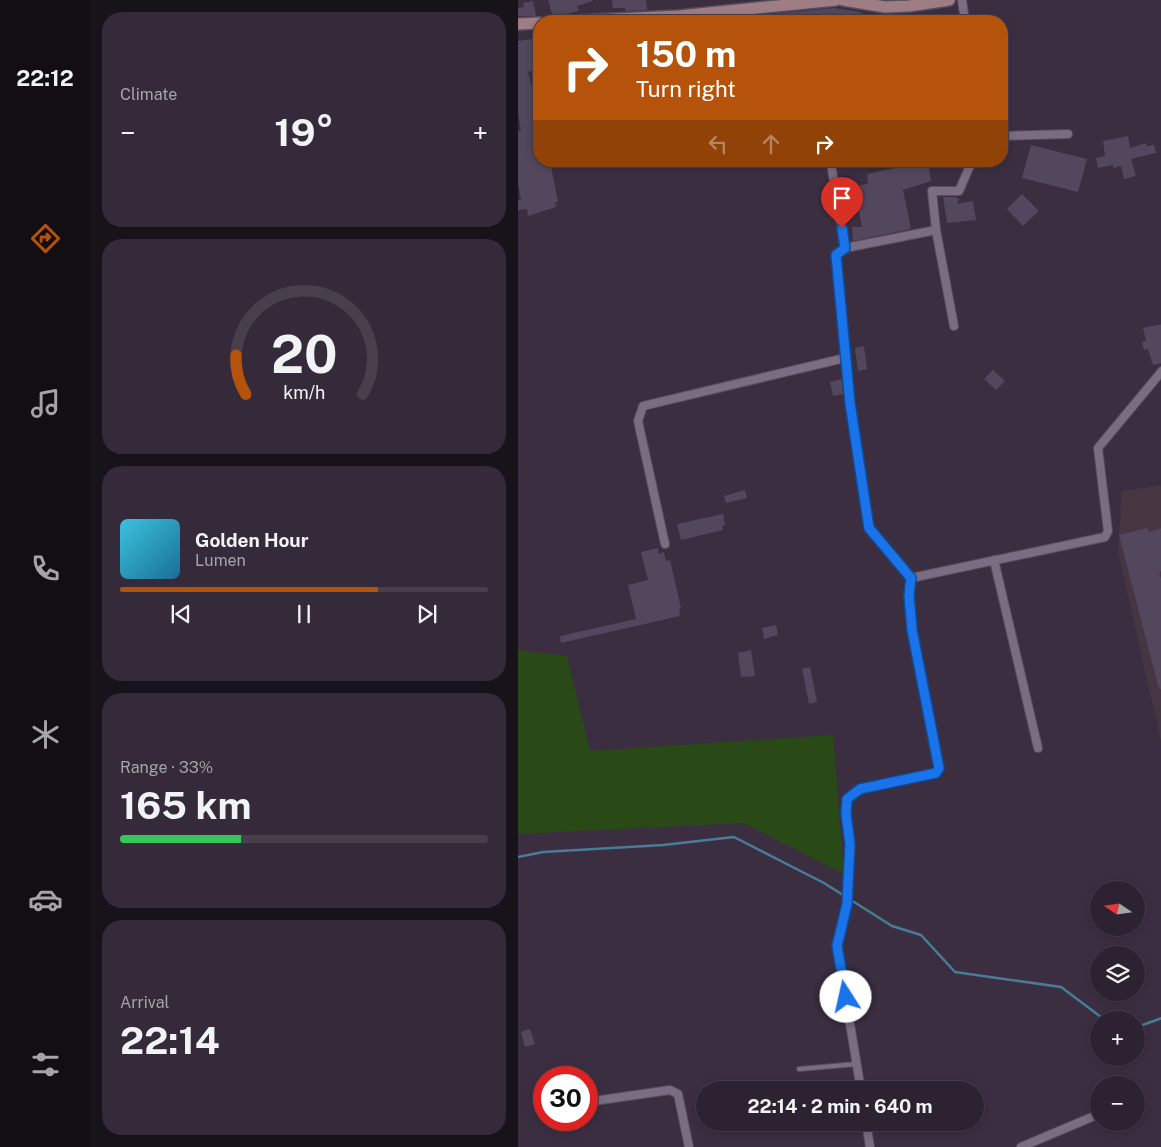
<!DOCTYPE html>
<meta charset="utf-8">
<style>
body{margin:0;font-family:"Public Sans",sans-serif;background:#342a39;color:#f1f3f6;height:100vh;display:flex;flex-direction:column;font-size:19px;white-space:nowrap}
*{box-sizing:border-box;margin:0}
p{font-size:16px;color:#a6a4ab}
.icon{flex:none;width:28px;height:28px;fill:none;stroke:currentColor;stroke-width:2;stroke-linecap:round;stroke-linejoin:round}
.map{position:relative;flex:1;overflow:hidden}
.side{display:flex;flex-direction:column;gap:12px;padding:12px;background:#18131b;width:428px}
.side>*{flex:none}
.guide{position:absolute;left:15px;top:15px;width:475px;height:152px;border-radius:20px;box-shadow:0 2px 8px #0003,0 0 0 1px #483f4d;background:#b45309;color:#fff;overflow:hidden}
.needle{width:32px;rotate:283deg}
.tools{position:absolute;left:572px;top:881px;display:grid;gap:10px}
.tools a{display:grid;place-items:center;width:55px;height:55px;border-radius:50%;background:#2c2231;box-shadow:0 2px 8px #0003,0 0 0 1px #483f4d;font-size:25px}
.speed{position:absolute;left:15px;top:1066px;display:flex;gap:10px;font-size:25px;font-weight:700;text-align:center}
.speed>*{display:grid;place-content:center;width:65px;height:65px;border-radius:50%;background:#2c2231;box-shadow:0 2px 8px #0003,0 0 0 1px #483f4d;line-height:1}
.speed .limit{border:8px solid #d22;background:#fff;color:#111}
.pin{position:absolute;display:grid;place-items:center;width:42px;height:42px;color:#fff;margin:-51px -21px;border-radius:50% 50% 50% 0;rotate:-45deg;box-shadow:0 0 5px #0007}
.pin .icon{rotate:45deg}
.me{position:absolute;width:55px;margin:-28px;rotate:350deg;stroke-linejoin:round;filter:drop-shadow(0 0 4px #0008)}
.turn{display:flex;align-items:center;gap:18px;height:105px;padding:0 20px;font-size:22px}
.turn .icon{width:65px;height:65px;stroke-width:2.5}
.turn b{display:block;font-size:35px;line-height:42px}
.lanes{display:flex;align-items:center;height:48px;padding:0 20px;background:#0003;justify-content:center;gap:25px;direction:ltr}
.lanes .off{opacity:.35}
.big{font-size:38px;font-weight:700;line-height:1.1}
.side .widget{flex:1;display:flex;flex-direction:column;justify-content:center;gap:8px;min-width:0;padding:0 18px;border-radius:20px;background:#342a39}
.side .dial{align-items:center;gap:0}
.dial svg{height:130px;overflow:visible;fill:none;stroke:#483f4d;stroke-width:7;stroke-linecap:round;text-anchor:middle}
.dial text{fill:#f1f3f6;stroke:none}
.song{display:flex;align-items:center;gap:15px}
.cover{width:60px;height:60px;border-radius:8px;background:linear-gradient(135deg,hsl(190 70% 55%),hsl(200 70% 35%))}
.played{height:5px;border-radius:2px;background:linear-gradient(90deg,#b45309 70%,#483f4d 70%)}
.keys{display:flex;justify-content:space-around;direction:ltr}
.heat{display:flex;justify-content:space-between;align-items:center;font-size:28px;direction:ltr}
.charge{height:8px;border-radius:4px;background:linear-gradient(90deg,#34c759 33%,#483f4d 0)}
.trip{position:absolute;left:178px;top:1081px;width:288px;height:50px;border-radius:25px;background:#2c2231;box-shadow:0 2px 8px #0003,0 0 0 1px #483f4d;font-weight:700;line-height:50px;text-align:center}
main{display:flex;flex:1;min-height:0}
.tab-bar{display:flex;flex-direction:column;width:90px;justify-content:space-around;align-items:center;background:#120e14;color:#a6a4ab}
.tab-bar .icon{width:35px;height:35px}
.tab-bar .active{color:#b45309}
.tab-bar b{font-size:22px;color:#f1f3f6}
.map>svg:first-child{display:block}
</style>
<main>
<nav class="tab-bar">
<b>22:12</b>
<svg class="icon active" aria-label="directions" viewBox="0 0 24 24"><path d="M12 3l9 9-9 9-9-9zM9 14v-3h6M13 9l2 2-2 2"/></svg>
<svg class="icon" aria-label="music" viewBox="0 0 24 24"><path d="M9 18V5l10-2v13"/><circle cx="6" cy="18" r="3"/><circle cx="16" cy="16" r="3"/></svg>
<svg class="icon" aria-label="phone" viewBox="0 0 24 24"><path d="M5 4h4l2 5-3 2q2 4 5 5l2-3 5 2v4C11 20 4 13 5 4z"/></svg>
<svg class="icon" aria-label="climate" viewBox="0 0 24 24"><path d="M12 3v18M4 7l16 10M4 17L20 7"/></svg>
<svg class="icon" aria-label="car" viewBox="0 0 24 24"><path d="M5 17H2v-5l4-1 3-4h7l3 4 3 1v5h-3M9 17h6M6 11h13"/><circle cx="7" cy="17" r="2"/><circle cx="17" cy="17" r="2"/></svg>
<svg class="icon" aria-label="filters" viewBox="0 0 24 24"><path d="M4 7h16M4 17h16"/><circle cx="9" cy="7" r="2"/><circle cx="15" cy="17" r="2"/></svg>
</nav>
<section class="side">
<div class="widget"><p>Climate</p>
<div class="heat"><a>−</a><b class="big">19°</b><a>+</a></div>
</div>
<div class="widget dial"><svg viewBox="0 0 100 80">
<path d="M14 69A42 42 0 1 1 86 69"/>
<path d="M14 69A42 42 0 0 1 8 45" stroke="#b45309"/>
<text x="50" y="56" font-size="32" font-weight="700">20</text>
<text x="50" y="72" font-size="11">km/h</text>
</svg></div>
<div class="widget">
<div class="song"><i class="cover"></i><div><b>Golden Hour</b><p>Lumen</p></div></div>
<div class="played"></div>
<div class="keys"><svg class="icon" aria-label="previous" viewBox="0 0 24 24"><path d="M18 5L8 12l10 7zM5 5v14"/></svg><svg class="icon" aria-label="pause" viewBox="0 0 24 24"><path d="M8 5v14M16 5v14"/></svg><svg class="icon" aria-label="next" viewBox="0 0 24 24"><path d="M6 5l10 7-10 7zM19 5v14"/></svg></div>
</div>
<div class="widget"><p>Range · 33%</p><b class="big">165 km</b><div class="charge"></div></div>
<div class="widget"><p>Arrival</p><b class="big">22:14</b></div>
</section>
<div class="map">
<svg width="644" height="1147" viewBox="0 0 644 1147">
<rect width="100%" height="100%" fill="#3b2e41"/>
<polygon fill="#453642" points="643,485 643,741 600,552 604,491"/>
<polygon fill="#294a17" points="0,650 49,656 72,751 315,735 326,874 225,823 0,834"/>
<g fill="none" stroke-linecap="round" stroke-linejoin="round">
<g stroke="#497c98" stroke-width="2.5">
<polyline points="0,857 25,852 145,845 216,837 306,883 374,926 403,935 437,972 543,987 587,1020"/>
<polyline points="619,1027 644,1018"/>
</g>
</g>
<g fill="#52475c">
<polygon points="30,0 75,0 75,1 59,6 61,11 35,17"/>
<polygon points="94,0 128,0 129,10 107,11 107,8 95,8"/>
<polygon points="15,1 18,16 0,16 0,8 6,7 5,3"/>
<polygon points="316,8 343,12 344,19 221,21 222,17"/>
<polygon points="21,38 21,69 10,72 15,92 21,91 21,161 32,161 40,202 37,202 38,207 10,216 9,209 0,210 0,200 3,200 0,183 0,131 3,131 0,113 0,41"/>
<polygon points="610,136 612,148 628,143 629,146 636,145 638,153 613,159 618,176 606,179 603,166 595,168 595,165 580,168 578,158 587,156 585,141"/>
<polygon points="513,145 569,159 560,192 504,178"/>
<polygon points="410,161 413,181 385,190 393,229 335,241 334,227 344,227 336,186 350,184 349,174"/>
<polygon points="504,194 521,211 505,226 489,209"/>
<polygon points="425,197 437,197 441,199 439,204 455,201 458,220 429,223"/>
<polygon points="644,324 644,363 635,365 630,349 626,350 624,342 628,341 625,328"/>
<polygon points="346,346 349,369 340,371 337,348"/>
<polygon points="475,370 487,381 478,390 466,379"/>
<polygon points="324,379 325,394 315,396 312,382"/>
<polygon points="227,490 229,498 208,503 206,496"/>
<polygon points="205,514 207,525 204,526 205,530 163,540 159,524"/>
<polygon points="629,528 631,532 644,528 644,571 641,572 644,582 644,689 641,689 601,535"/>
<polygon points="140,548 141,554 146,552 148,561 152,560 163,608 161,609 162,616 43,643 42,636 118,619 110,585 130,580 123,552"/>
<polygon points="258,625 260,635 246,639 244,628"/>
<polygon points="233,650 237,676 223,677 220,653"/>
<polygon points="292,667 299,702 291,704 284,669"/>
<polygon points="12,1029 17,1044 7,1047 3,1032"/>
</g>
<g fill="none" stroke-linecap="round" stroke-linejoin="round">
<g stroke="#584d5e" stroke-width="6">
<polyline id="lane" points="281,1069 339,1064"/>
</g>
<g stroke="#584d5e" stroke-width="10">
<g id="street">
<polyline points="444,0 447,21"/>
<polyline points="484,136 550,134"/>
<polyline points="314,170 327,248 318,255 332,403 351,528 393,578"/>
<polyline points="327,248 418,230"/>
<polyline points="436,326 418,230 414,191 441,191 454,161"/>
<polyline points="147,544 120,421 125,406 327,358"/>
<polyline points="476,560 520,748"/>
<polyline points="343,1090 319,946 329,904 332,844 328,814 329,799 342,789 418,773 421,768 394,630 391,595 393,578 587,537 590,531 580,448 644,371"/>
<polyline points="69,1102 152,1090 160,1094 171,1147"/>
<polyline points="348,1122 352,1147"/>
<polyline points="503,1147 581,1114"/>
</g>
</g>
<g stroke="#584d5e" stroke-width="14">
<g id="secondary">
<polyline points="325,0 367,7 391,6 431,0"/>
<polyline points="56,21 161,16 318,0"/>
<polyline points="0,24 21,23"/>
</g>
</g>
<use href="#lane" stroke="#7b6c82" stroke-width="4"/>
<use href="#street" stroke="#7b6c82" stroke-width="8"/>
<use href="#secondary" stroke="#9f7d84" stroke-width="11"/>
</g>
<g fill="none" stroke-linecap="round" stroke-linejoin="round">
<g stroke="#114b97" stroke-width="12">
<polyline id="route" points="324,228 327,248 318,255 332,403 351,528 393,578 391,595 394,630 421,768 418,773 342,789 329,799 328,814 332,844 329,904 319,946 328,997"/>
</g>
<use href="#route" stroke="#1a73e8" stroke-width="9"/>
</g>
</svg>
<div class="tools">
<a><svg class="needle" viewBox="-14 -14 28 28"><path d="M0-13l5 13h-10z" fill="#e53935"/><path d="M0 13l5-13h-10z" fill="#a6a4ab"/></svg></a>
<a><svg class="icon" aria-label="layers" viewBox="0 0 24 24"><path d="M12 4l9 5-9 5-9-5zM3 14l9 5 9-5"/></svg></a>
<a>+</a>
<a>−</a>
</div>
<div class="speed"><div class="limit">30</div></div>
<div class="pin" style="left:324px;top:228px;background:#d93025"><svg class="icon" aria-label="arrive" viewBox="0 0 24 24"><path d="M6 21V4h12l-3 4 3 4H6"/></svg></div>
<svg class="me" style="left:328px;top:997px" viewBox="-20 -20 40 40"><circle r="19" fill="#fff"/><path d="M0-13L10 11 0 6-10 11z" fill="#1a73e8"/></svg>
<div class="trip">22:14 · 2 min · 640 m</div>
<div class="guide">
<div class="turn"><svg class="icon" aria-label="right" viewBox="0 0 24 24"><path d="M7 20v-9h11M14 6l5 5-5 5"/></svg><div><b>150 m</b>Turn right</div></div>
<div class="lanes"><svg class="icon off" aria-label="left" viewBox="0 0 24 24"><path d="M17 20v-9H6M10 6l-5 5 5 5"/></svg><svg class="icon off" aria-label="ahead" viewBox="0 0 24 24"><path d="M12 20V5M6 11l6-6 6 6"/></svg><svg class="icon" aria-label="right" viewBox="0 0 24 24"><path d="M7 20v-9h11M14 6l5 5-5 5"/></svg></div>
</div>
</div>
</main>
